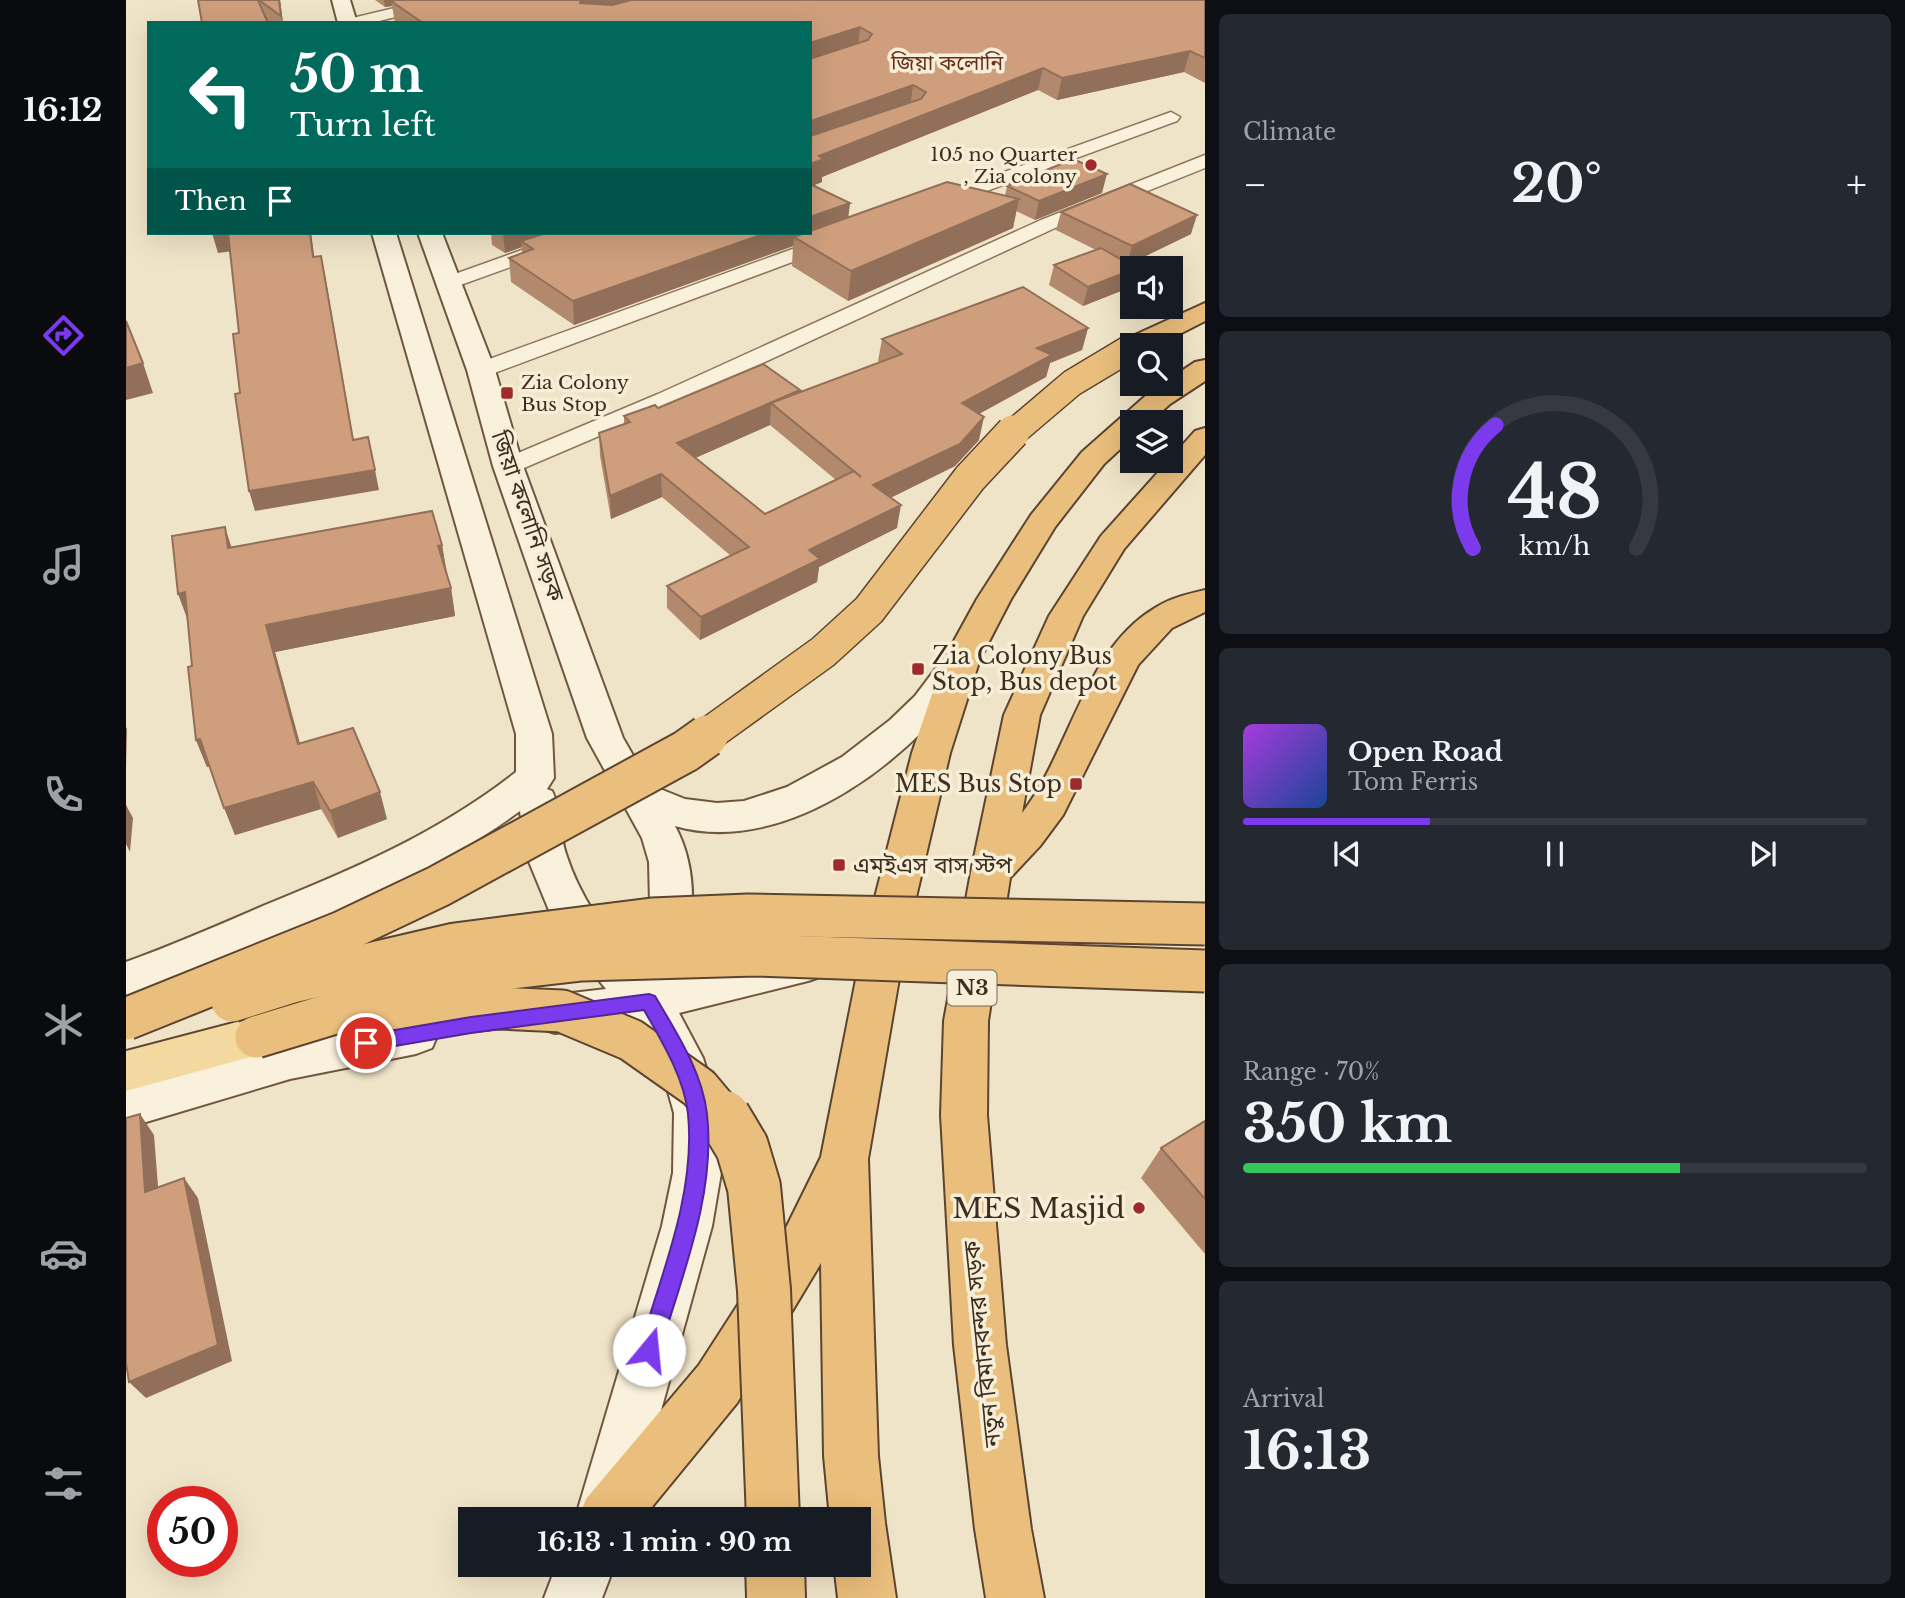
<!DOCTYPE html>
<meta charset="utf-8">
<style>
body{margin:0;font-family:"Libre Baskerville","Noto Sans Bengali",serif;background:#242831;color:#f1f3f6;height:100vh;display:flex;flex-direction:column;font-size:26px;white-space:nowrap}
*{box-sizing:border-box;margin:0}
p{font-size:23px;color:#9ea1a6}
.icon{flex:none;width:38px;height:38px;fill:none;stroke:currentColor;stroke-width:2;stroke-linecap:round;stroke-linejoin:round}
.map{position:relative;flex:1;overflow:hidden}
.drawer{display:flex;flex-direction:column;gap:14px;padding:14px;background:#0d0f14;width:700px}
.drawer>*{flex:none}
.top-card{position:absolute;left:21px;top:21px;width:665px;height:214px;border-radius:0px;box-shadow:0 7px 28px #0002;background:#00695c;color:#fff;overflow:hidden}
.tools{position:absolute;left:994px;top:256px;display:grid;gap:14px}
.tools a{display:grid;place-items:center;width:63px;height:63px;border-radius:0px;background:#171b24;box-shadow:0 7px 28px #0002;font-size:35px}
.speed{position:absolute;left:21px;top:1486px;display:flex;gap:14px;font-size:35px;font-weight:700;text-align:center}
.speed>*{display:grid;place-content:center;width:91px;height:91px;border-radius:50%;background:#171b24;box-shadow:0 7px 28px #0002;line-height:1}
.speed .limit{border:10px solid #d22;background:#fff;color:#111}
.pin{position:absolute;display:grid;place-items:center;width:60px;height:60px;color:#fff;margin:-30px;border:4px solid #fff;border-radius:50%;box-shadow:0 2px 7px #0007}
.me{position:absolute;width:77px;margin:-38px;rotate:17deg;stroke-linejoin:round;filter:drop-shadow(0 0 5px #0008)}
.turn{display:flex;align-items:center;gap:24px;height:147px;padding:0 28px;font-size:32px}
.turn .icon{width:91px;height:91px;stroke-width:2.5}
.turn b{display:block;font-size:49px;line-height:60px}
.then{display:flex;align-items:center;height:66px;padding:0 28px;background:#0003;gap:14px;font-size:26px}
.big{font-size:52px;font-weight:700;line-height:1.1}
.drawer .widget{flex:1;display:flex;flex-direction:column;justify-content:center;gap:10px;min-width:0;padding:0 24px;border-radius:10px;background:#242831}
.drawer .dial{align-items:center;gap:0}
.dial svg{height:182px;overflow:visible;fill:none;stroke:#363941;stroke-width:7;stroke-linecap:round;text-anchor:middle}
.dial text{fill:#f1f3f6;stroke:none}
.song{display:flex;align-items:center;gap:21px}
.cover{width:84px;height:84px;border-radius:10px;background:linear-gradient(135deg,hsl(280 70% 55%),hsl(220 70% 35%))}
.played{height:7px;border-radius:4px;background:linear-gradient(90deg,#7c3aed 30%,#363941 30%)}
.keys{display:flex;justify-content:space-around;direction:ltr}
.heat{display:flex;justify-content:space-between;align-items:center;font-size:38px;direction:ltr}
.charge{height:10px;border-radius:5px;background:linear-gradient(90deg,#34c759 70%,#363941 0)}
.trip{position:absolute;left:332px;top:1507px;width:413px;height:70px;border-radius:0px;background:#171b24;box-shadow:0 7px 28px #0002;font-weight:700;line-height:70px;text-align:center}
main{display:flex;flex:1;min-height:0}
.dock{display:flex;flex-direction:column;width:126px;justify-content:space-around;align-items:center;background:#090b0e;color:#9ea1a6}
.dock .icon{width:49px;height:49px}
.dock .current{color:#7c3aed}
.dock b{font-size:32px;color:#f1f3f6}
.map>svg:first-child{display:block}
</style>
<main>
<nav class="dock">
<b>16:12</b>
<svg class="icon current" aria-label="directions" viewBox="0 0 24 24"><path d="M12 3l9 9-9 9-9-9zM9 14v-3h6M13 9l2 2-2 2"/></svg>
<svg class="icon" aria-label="music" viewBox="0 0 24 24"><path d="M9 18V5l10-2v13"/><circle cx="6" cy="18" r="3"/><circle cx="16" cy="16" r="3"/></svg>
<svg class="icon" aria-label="phone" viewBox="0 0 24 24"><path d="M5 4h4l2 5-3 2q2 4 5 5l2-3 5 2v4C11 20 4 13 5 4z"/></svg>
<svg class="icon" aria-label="climate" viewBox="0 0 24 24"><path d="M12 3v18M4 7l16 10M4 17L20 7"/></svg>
<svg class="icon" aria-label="car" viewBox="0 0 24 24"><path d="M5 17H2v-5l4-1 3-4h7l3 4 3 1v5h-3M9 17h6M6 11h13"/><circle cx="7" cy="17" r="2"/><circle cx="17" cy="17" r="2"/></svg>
<svg class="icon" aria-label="filters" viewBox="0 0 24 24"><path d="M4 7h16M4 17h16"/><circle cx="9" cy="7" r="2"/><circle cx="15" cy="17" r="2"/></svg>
</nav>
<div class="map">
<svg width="1079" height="1598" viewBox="0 0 1079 1598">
<rect width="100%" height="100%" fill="#f0e4c8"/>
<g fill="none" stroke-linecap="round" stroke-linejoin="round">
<g stroke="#8d765c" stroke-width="3">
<g id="minor">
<polygon points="302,0 329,0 326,3 245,23 216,23 218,20"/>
<polygon points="1045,112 1054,117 1051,121 817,207 803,207 800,203 803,199"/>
<polygon points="1079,155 1079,168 929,228 548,404 391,471 382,473 373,471 370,466 373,461 532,394 915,220"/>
<polygon points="443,233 471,233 468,237 329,287 315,287 312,283 315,279"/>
<polygon points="705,235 712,237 715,241 712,245 363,375 347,375 344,370 347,365"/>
</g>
</g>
<g stroke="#6f573f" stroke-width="4">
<g id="secondary">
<polygon points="206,0 224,0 231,23 212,23"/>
<path d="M246,233H270L426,734L428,778L421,789L426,791C436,810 433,833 440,854C454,897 480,935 513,966L520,946L524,903L523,862L516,838L461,738L367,466L341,370L292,233H316L369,370L397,466L497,738L524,785L559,799L591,803L618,801L661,787L716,757L764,720L789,696L823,651L835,648L847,651L853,660C798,752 663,859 549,826C574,872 568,928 553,976L682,945L697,950L703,963L697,976L682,981L553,1013L577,1058L594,1113L595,1173L586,1226L505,1519H449L536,1226L547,1173L548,1113L534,1063L511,1022L429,1033L413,1028L407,1014L413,1000L429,995L480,989L433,932L427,920L399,852L394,811C324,862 247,896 168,930C112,954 57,979 0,999V962C47,945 93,925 139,905C228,869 314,832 390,772V734Z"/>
<polygon points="290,1014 306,1020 312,1034 306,1048 290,1054 164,1079 0,1128 0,1086 164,1039"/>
<polygon points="431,1564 489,1564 476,1598 418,1598"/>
</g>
</g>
<g stroke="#5b4430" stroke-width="4">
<polygon id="primary" points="130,1017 146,1023 152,1037 146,1051 0,1091 0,1051"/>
</g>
<g stroke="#5b4430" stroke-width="4">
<g id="trunk">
<polygon points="1079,303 1079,321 1032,345 1006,345 1006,352 1000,351 996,345 1000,339"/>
<polygon points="1079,360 1079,381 1044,404 1024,422 1006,422 1006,438 978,464 929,527 885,599 854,659 824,753 779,944 742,1159 752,1456 759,1523 770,1598 712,1598 708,1564 733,1564 733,1519 704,1519 698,1456 695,1263 611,1403 516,1519 452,1519 460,1499 573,1365 655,1238 695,1157 737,944 786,753 818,659 851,599 905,515 956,452 1024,392 1037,383 1045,383 1045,378 1069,362"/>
<path d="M1079,428V455L998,549L957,616L914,715L896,813C944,752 958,650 1029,608C1044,598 1062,594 1079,590V612L1046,628L1012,665L937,815L914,846L884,878L862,1021L861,1115L880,1345L905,1529L918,1598H860L849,1529L828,1345L815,1115L818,1021L845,872L878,715L923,616L975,536L1069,431Z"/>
<polygon points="620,1564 678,1564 679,1598 621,1598"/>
</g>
</g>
<use href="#minor" fill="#faf1dc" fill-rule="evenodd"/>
<use href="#secondary" fill="#faf1dc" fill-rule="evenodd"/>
<use href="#primary" fill="#f3d9a0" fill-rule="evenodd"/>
<use href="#trunk" fill="#eabe7c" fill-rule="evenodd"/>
<g stroke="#5b4430" stroke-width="29" stroke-linecap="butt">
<polyline id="trunk-bridge-far3" points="886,434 946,383 1006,347"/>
</g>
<g stroke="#5b4430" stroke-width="36" stroke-linecap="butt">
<polyline id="trunk-bridge-far2" points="579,737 697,652 743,610 844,478 887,432"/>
</g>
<g stroke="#5b4430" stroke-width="45" stroke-linecap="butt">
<g id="trunk-bridge-far1">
<polyline points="106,1001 166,982 329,944 526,919 622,915 1079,924"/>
<polyline points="0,1019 216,932 313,886 560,751 581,736"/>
<polyline points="236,1023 372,1008 436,1011 505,1040 573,1088 599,1119"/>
<polyline points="130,1037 304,984 376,969 456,960 630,955 1079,971"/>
</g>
</g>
<g stroke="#5b4430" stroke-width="56" stroke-linecap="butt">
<polyline id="trunk-bridge" points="598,1117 616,1147 628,1187 638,1290 647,1519"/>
</g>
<use href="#trunk-bridge-far3" stroke="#eabe7c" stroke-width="26"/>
<use href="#trunk-bridge-far2" stroke="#eabe7c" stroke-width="33"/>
<use href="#trunk-bridge-far1" stroke="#eabe7c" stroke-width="41"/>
<use href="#trunk-bridge" stroke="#eabe7c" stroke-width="52"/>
</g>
<g fill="#b2896c" fill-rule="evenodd">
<polygon points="72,0 154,0 157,23 145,23 141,20"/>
<polygon points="249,0 1079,0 1079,83 1058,72 931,100 912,90 696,177 696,182 688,185 724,203 722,217 879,196 881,186 976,193 909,220 890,211 887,228 722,301 666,266 667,246 448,325 385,282 383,258 396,253 396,247 379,253 366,245 365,233 684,233 684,23 269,23 266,6 259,7"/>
<polygon points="935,212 1065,234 1003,264 1006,270 1006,283 1005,287 957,306 923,285 928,265 970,250 930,230"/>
<path d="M962,328L956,350L924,363L920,377L853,414V440L829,466L764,498L771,528L693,567L691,582L574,640L541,608V586L605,556L536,497L485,519L474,456L473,433L498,424V416L532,408L674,392L754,362L752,361L756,339ZM644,425L710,480L639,514L569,458Z"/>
<polygon points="316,545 320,573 325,588 329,616 149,652 174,743 261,819 212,838 195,809 109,835 83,766 81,767 70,740 106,548"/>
<polygon points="1079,1121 1079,1254 1015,1178 1035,1148"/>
</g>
<g fill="#916f58">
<polygon points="153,0 154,0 157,23 155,16"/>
<polygon points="258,0 291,0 265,1 266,6 259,7"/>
<polygon points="456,0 529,0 459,17 454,3"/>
<polygon points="734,27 732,48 684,64 684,43"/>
<polygon points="1064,51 1058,72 931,100 936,78"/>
<polygon points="917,68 912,90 696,177 696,182 684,187 684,164 693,156"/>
<polygon points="787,85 784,108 684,143 685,121"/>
<polygon points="981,174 976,193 909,220 913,201"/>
<polygon points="893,199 887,228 722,301 725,271"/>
<polygon points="724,203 721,227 668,237 667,246 448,325 447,301 640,233 684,233 684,217"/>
<polygon points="1071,215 1065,234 1001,265 1006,246"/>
<polygon points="86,233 102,233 107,251 92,253"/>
<polygon points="184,233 185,233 191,276 187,257"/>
<polygon points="377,233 436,233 395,241 396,247 379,253"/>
<polygon points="195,256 199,275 231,460 227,440"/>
<polygon points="1006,270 1006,283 1005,287 957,306 962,287"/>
<polygon points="962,328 956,350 924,363 920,377 831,426 836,403 911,348"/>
<polygon points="17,363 27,393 0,400 0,368"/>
<polygon points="674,390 672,413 645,403 644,425 551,466 551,443"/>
<polygon points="858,417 853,440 829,466 744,508 747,485"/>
<polygon points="249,470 253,490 129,511 123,491"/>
<polygon points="535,474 536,497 485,519 484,496"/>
<polygon points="775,505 771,528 693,567 691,582 574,640 575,617 683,550"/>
<polygon points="99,527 108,555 102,548"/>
<polygon points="316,545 321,573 317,573 312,546"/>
<polygon points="325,588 329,616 149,652 181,771 172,744 140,625"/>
<polygon points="59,592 62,621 52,594"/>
<polygon points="0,727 1,729 0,768"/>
<polygon points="74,739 85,766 81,767 70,740"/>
<polygon points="187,782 195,809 109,835 98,808"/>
<polygon points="254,792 261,819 212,838 204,811"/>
<polygon points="0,805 7,818 4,852 0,844"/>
<polygon points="14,1114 28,1135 34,1212 19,1192"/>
<polygon points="58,1178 72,1198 106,1361 20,1398 3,1382"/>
</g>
<g fill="#cf9f7d" stroke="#916f58" stroke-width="2" fill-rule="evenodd">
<polygon points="72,0 132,0 142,23 76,23"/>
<polygon points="133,0 153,0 155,16"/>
<path d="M270,0H456L454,3L486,5L505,0H1079V58L1064,51L936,78L917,68L693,156L698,159L684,164V56L687,58L742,40L746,34L734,27L684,43V23H288L294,21L265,1ZM787,85L800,92L795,99L684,136L685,121Z"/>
<polygon points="947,159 981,174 913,201 881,186"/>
<polygon points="821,182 893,199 725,271 668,237 679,233 684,233 684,231"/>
<polygon points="684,184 724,203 684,217"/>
<polygon points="1004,184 1071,215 1006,246 935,212"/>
<polygon points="102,233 184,233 187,257 195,256 227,440 242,437 249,470 123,491 109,394 114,393 107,334 113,333"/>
<polygon points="420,233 640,233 447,301 383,258 407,249 395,241"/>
<polygon points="975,248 1010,268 1006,268 1006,270 962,287 928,265"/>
<polygon points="897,287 962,328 911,348 926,355 836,403 858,417 834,444 747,485 775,505 683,550 694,559 575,617 541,586 623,547 535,474 484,496 473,433 504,422 498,416 529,405 532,408 637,364 674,390 551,443 639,514 728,471 735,477 645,403 776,354 756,339"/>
<polygon points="0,321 17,363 0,368"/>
<polygon points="306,511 316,545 312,546 325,588 140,625 172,744 227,728 254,792 204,811 187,782 98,808 74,739 70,740 62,667 66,666 59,592 52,594 46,536 99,527 102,548"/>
<polygon points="14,1114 19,1192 58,1178 92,1345 3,1382 0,1363 0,1118"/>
<polygon points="1079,1121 1079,1199 1035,1148"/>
</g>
<path fill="#7c3aed" stroke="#51269a" stroke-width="2" d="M523,994L529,996C550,1032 576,1071 581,1114C590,1194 556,1275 534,1350L531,1358L523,1361L516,1358L513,1350C535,1275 570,1194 562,1114C558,1077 536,1042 518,1010L345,1033L240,1051L234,1049L231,1043L234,1037L240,1035L345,1017Z"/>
<g fill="#9e2a2b" stroke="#f7eed8" stroke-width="2.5">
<circle cx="965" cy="165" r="7"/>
<rect x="374" y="386" width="14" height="14" rx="3.5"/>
<rect x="785" y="662" width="14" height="14" rx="3.5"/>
<rect x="943" y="777" width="14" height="14" rx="3.5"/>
<rect x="706" y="858" width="14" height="14" rx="3.5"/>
<circle cx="1013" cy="1208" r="7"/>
</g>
<g text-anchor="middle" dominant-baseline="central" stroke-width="7" stroke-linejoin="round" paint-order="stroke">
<g font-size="19" fill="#3d2e20" stroke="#f7eed8" text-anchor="end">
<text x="951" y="154">105 no Quarter<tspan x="951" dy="22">, Zia colony</tspan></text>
<text x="395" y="382" text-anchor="start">Zia Colony<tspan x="395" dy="22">Bus Stop</tspan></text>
</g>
<g font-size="21" fill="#6b2e1e" stroke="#f7eed8">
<text x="821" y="63">জিয়া কলোনি</text>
</g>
<rect fill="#f7eed8" stroke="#756857" stroke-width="2" x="821.5" y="970.5" width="49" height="35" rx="5"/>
<g font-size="21" font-weight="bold" fill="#3d2e20">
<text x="846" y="988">N3</text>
</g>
<g font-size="23" fill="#3d2e20" stroke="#f7eed8">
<text transform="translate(402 516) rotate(71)">জিয়া কলোনি সড়ক</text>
<text transform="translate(856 1344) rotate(-96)">নতুন বিমানবন্দর সড়ক</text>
</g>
<g font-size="23" fill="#3d2e20" stroke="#f7eed8" text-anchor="start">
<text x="806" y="656">Zia Colony Bus<tspan x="806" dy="26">Stop, Bus depot</tspan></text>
<text x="936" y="784" text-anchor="end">MES Bus Stop</text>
<text x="727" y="865">এমইএস বাস স্টপ</text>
</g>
<g font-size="28" fill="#3d2e20" stroke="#f7eed8" text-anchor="end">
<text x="999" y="1208">MES Masjid</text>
</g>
</g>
</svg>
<div class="tools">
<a><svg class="icon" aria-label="sound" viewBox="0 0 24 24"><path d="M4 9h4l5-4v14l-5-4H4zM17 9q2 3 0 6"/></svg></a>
<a><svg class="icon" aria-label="search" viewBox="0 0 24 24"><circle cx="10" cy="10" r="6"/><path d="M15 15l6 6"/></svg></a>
<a><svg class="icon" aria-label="layers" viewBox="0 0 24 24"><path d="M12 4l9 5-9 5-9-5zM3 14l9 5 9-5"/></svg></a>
</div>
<div class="speed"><div class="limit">50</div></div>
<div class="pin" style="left:240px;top:1043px;background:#d93025"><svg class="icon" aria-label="arrive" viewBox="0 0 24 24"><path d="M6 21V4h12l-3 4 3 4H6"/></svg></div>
<svg class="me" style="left:523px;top:1350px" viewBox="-20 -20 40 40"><circle r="19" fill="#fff"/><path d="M0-13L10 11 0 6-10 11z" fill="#7c3aed"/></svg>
<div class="trip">16:13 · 1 min · 90 m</div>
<div class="top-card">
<div class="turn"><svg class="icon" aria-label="left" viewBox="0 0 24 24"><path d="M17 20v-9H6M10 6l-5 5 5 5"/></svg><div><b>50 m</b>Turn left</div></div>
<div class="then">Then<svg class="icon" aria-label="arrive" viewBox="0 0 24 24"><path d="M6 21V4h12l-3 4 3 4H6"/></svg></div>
</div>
</div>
<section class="drawer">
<div class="widget"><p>Climate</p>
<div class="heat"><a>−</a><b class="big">20°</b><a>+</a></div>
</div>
<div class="widget dial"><svg viewBox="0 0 100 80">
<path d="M14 69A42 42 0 1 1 86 69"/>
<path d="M14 69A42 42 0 0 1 24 15" stroke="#7c3aed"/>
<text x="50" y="56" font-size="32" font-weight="700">48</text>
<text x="50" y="72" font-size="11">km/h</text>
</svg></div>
<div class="widget">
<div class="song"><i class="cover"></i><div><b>Open Road</b><p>Tom Ferris</p></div></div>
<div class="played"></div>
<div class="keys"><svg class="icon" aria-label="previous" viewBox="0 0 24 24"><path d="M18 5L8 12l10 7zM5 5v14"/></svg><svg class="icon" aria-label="pause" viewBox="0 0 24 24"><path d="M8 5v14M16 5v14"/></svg><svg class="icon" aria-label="next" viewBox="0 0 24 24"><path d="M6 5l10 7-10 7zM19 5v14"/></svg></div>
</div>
<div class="widget"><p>Range · 70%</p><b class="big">350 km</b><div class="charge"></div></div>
<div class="widget"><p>Arrival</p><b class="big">16:13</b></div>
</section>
</main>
